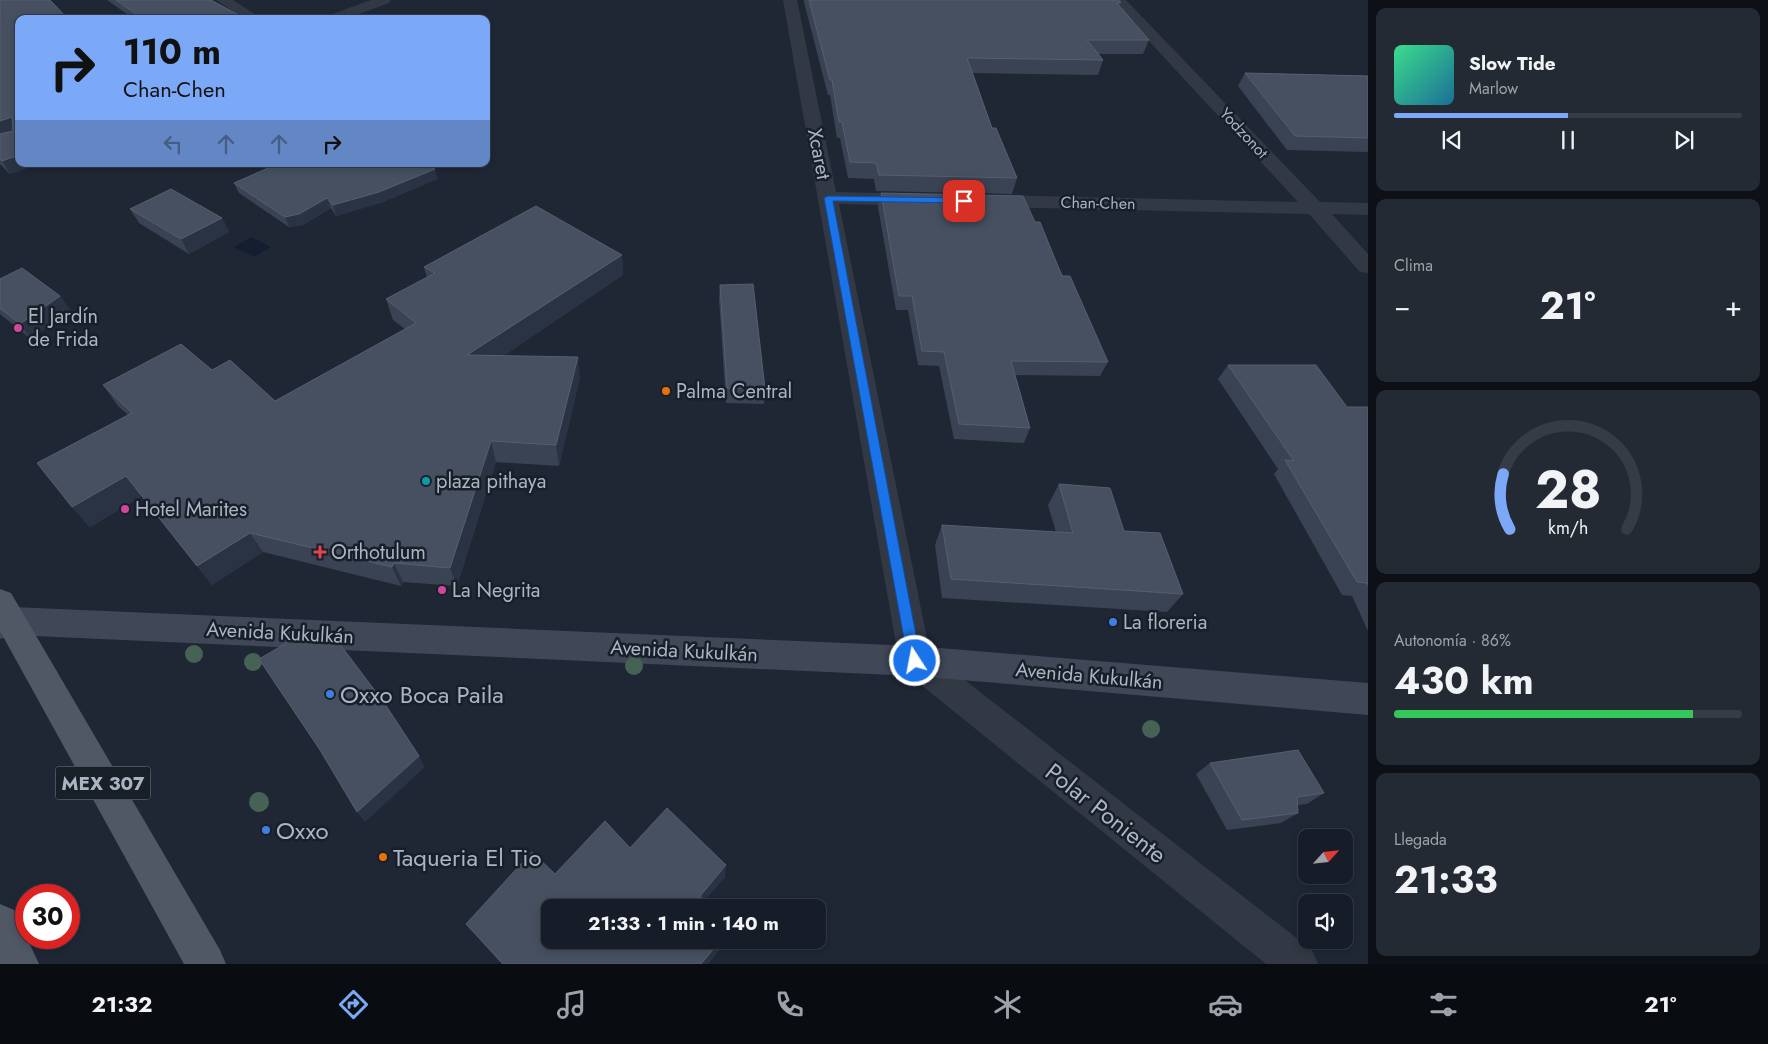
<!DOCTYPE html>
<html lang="es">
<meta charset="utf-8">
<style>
body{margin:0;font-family:Jost,sans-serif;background:#242a34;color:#f1f3f6;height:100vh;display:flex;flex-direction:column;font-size:19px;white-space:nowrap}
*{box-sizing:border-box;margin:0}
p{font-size:16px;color:#9ea2a8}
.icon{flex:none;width:28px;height:28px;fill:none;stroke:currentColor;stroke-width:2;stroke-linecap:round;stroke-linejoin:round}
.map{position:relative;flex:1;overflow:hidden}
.drawer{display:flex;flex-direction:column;gap:8px;padding:8px;background:#0d1016;width:400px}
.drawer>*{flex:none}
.banner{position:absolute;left:15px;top:15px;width:475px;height:152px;border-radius:10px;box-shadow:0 2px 8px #0003,0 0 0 1px #363b45;background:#7ca9f7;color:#111;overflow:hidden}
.needle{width:32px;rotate:63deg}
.controls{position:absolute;left:1298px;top:829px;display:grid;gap:10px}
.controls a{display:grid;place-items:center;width:55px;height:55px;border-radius:10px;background:#171d28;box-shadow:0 2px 8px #0003,0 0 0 1px #363b45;font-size:25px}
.speed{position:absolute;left:15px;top:884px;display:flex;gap:10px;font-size:25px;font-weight:700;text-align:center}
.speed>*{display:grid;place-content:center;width:65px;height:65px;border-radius:50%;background:#171d28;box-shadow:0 2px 8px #0003,0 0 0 1px #363b45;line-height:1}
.speed .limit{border:8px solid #d22;background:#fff;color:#111}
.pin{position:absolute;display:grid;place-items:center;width:42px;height:42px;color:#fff;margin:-21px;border-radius:10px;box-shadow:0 2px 8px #0006}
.me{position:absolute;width:55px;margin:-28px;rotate:349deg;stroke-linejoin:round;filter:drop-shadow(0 0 4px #0008)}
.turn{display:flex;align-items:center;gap:18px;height:105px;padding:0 25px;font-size:22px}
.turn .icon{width:65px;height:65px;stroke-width:2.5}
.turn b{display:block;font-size:35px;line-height:42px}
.lanes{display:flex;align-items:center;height:48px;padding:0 25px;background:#0003;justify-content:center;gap:25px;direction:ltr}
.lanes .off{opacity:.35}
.big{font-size:38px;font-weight:700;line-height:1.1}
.drawer .card{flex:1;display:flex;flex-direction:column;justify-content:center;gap:8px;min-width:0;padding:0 18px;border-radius:10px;background:#242a34}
.drawer .dial{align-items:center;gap:0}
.dial svg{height:130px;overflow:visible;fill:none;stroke:#363b45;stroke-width:7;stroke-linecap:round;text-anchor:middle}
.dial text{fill:#f1f3f6;stroke:none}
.song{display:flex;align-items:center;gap:15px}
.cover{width:60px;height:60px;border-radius:8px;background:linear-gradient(135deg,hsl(150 70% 55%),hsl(200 70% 35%))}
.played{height:5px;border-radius:2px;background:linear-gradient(90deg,#7ca9f7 50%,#363b45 50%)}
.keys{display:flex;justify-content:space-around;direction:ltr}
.heat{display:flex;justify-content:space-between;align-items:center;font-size:28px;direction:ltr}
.charge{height:8px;border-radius:4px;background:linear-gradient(90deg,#34c759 86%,#363b45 0)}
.trip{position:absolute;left:541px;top:899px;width:285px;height:50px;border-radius:10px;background:#171d28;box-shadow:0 2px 8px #0003,0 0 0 1px #363b45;font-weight:700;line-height:50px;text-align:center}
.tabs{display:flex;height:80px;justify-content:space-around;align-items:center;background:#090c10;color:#9ea2a8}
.tabs .icon{width:35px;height:35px}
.tabs .active{color:#7ca9f7}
.tabs b{font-size:22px;color:#f1f3f6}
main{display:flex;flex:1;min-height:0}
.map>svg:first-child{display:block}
</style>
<main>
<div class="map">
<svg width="1368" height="964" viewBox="0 0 1368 964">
<rect width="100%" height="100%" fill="#1f2735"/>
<polygon fill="#131f31" points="251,237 271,247 254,257 234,247"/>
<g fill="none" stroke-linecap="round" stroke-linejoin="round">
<g fill="#323945" fill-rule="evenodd">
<polygon points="216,0 233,0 262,19 244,19"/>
<polygon points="371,0 391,0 389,3 346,19 325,19 327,16"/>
<polygon points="783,0 797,0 836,192 917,194 924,196 927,200 924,204 917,206 839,204 930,653 1312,950 1318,964 1266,964 904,671 899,661"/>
<polygon points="1111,0 1126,0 1320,202 1368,203 1368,215 1332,214 1368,254 1368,273 1360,272 1309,214 990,207 983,205 980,201 983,197 990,195 1298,202"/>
</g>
<polygon fill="#404858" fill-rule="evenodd" points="12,607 915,646 1368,683 1368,715 915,676 12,635 0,639 0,611"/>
<g fill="#505866" fill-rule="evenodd">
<polygon points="0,589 11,593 220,950 226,964 184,964 0,631"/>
<polygon points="0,904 14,910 39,964 0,964"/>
</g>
</g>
<g fill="#456255">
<circle cx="194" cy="654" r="9"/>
<circle cx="253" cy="662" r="9"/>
<circle cx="634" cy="666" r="9"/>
<circle cx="1151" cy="729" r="9"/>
<circle cx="259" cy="802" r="10"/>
</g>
<g fill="#3a4354">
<polygon points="0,0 19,164 37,164 10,174 0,164"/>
<polygon points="107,0 211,0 246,19 134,19"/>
<polygon points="804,0 1118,0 1121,2 1119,6 1149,40 1143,54 1098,54 1103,60 1098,75 973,73 992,128 1017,178 1012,194 876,191 874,179 848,178 840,138 837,138 830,95 828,95 804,2"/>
<polygon points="1245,73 1368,76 1368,152 1287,150 1238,86"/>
<polygon points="435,169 437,179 383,202 336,216 331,208 303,225 289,227 239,193 234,183"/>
<polygon points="881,193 1035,222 1108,362 1100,376 1015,375 1030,428 1024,443 954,439 939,366 918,365 908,310 896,310 878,207"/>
<polygon points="130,209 222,218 229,232 189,254 139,223"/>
<polygon points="622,255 623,275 503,356 580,377 559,466 496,462 457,586 403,582 401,586 263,552 212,585 142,496 90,527 72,507 128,415 118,406 103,385 212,370 275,401 405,329 393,320 386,299 427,278 424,267"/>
<polygon points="0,279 60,296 70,310 31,339 0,314"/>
<polygon points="720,285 765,389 764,404 726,403 719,299"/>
<polygon points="1228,365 1347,407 1368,407 1368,631 1352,596 1342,595 1274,474 1278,469 1218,379"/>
<polygon points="1059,484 1124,531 1183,594 1167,612 942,598 935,545 942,525 1056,532 1048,505"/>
<polygon points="1210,763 1324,793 1307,804 1297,805 1298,813 1281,823 1227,830 1196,774"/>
<polygon points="630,848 725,877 704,901 550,940 727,940 708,964 502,964 466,924 555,874"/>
</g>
<g fill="#2a3343">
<polygon points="12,117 19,130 0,135 0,121"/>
<polygon points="19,155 19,164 37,164 10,174 2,161"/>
<polygon points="435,169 437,179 383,202 336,216 333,205"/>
<polygon points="327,198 331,208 303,225 289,227 285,217"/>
<polygon points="222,218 229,232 189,254 181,239"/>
<polygon points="622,255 623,275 473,376 467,355"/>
<polygon points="60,296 70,310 31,339 20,324"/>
<polygon points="578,357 580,377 559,466 556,445"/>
<polygon points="491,441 496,462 457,586 450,568"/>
<polygon points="126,476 142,496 90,527 72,507"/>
<polygon points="250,533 263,552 212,585 197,566"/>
<polygon points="394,563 403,582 401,586 392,567"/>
<polygon points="419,756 425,767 365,822 357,812"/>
<polygon points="726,865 725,877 699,907 700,896"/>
<polygon points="721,940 727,940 708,964 701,964"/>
</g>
<g fill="#465060" stroke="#565f70">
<polygon points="0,0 50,0 68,19 19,19 19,155 2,161 0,159 0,134 13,131 12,117 0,121"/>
<polygon points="116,0 211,0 246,19 143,19"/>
<polygon points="809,0 1118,0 1121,2 1117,3 1149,40 1087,40 1103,60 967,58 992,128 996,128 1017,178 879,175 876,163 850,162 842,122 839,122 832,80 830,80"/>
<polygon points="1245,73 1368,76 1368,138 1295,136"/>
<polygon points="277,164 428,164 435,169 379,192 333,205 327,198 299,214 285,217 234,183"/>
<polygon points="171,189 222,218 181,239 130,209"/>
<polygon points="881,193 1023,196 1035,222 1040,222 1062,276 1070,276 1108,362 1011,361 1030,428 959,424 944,352 922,351 912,296 899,296"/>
<polygon points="536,206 622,255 467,355 578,357 556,445 491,441 450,568 394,563 392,567 250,533 197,566 126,476 72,507 37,463 132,413 103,385 181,344 212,370 230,360 275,401 416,323 386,299 435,273 424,267"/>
<polygon points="22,268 60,296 20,324 0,308 0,279"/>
<polygon points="753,284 765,389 727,388 720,285"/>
<polygon points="1228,365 1316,365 1347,407 1368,407 1368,585 1367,583 1357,582 1285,460 1294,461"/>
<polygon points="1059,484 1110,488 1124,531 1160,533 1183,594 951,579 942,525 1073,533"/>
<polygon points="297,637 336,639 385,704 419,756 357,812 320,750 259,659"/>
<polygon points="1298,750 1324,793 1297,797 1298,813 1242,820 1210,763"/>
<polygon points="667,808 726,865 700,896 711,908 550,908 550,940 721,940 701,964 503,964 466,924 532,852 555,874 605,821 630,848"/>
</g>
<polygon fill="#1a73e8" stroke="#114b97" points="828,196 964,198 968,201 964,203 833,201 921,661 919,666 915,667 910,666 908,661 824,198"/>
<g fill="#d1479c" stroke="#181f29" stroke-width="2">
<circle cx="18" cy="328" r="5"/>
<circle cx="125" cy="509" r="5"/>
<circle cx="442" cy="590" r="5"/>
</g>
<g fill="#e8710a" stroke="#181f29" stroke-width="2">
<circle cx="666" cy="391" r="5"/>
<circle cx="383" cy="857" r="5"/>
</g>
<circle fill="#0f9aa8" stroke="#181f29" stroke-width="2" cx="426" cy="481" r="5"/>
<path fill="#e0444e" stroke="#181f29" stroke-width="2" d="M317.5 544.5h5v5h5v5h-5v5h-5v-5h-5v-5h5z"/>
<g fill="#3f7fe0" stroke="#181f29" stroke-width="2">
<circle cx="1113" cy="622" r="5"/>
<circle cx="330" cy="694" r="5"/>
<circle cx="266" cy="830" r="5"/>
</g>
<g text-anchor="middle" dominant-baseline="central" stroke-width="5" stroke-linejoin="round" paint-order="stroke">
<g font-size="16" fill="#abb4c3" stroke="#181f29">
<text transform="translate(1244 133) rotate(47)">Yodzonot</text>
<text transform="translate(1098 203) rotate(1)">Chan-Chen</text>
</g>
<rect fill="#181f29" stroke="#7f8795" stroke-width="1" x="55.5" y="766.5" width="95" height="33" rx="4"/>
<g font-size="19" font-weight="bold" fill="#abb4c3">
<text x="103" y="783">MEX 307</text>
</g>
<g font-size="20" fill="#abb4c3" stroke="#181f29">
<text transform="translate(819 154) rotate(79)">Xcaret</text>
<text transform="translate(280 633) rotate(3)">Avenida Kukulkán</text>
<text transform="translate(684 651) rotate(3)">Avenida Kukulkán</text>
<text transform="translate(1089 676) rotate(5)">Avenida Kukulkán</text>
</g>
<g font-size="20" fill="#abb4c3" stroke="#181f29" text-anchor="start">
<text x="28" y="316">El Jardín<tspan x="28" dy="23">de Frida</tspan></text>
<text x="676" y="391">Palma Central</text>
<text x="436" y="481">plaza pithaya</text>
<text x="135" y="509">Hotel Marites</text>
<text x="331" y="552">Orthotulum</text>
<text x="452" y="590">La Negrita</text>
<text x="1123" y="622">La floreria</text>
</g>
<g font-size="24" fill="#abb4c3" stroke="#181f29" text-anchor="start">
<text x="340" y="694">Oxxo Boca Paila</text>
<text x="276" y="830">Oxxo</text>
<text x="393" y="857">Taqueria El Tio</text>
</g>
<g font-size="24" fill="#abb4c3" stroke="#181f29">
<text transform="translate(1106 813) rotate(38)">Polar Poniente</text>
</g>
</g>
</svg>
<div class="controls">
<a><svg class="needle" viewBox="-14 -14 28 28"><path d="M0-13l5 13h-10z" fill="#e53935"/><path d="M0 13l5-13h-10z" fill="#9ea2a8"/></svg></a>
<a><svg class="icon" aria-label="sound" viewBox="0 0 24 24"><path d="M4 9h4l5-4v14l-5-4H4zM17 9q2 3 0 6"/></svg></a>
</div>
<div class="speed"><div class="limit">30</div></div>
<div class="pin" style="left:964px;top:201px;background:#d93025"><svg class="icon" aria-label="arrive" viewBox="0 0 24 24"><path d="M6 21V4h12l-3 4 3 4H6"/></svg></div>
<svg class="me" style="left:915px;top:661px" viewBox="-20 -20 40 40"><circle r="17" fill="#1a73e8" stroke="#fff" stroke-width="3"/><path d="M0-11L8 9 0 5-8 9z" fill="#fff"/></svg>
<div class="trip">21:33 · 1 min · 140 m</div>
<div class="banner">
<div class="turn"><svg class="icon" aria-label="right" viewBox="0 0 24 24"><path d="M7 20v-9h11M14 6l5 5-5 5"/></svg><div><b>110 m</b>Chan-Chen</div></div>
<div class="lanes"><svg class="icon off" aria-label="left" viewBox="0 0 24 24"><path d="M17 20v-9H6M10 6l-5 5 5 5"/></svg><svg class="icon off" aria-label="ahead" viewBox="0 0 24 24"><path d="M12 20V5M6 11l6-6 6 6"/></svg><svg class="icon off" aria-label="ahead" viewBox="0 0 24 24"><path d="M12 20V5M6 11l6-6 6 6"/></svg><svg class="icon" aria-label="right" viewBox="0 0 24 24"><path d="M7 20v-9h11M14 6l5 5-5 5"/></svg></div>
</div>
</div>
<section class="drawer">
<div class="card">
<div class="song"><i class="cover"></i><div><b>Slow Tide</b><p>Marlow</p></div></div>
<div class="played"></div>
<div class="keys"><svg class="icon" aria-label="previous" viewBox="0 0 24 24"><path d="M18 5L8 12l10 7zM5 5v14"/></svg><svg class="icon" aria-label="pause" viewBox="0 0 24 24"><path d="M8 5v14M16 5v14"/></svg><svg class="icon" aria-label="next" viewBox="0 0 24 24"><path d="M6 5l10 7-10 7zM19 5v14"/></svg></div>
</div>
<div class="card"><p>Clima</p>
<div class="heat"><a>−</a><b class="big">21°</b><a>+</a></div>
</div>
<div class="card dial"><svg viewBox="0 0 100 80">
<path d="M14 69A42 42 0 1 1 86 69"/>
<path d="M14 69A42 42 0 0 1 10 35" stroke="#7ca9f7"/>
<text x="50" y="56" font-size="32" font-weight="700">28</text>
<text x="50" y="72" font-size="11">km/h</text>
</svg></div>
<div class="card"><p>Autonomía · 86%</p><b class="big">430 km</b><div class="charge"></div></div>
<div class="card"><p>Llegada</p><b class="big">21:33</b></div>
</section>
</main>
<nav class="tabs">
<b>21:32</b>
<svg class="icon active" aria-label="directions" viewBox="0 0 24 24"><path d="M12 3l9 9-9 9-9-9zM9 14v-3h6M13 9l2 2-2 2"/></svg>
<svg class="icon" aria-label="music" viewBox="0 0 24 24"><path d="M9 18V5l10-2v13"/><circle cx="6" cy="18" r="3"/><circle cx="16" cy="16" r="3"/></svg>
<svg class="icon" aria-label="phone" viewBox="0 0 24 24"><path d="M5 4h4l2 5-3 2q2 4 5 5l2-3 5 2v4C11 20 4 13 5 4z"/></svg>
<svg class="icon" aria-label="climate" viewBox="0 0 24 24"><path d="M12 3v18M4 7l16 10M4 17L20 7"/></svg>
<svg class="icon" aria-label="car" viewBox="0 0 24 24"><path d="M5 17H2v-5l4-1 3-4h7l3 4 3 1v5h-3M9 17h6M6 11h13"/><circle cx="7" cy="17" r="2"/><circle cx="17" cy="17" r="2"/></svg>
<svg class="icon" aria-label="filters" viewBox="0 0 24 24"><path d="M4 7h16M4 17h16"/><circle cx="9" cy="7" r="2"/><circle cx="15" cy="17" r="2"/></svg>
<b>21°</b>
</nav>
